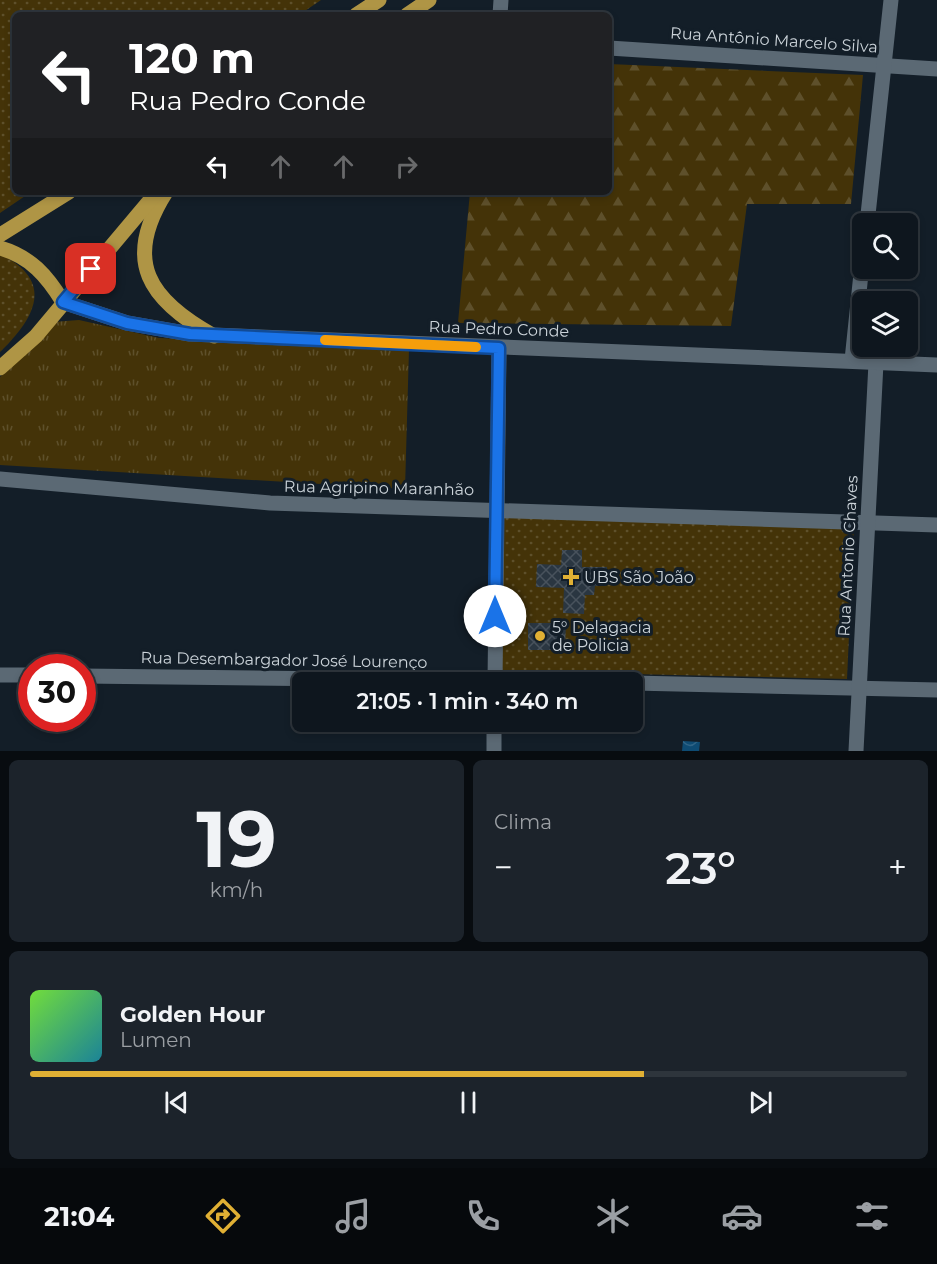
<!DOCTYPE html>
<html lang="pt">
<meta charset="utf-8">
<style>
body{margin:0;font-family:Montserrat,sans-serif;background:#1c232b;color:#f1f3f6;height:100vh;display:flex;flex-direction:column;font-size:22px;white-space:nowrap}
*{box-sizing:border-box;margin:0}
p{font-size:20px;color:#9b9fa4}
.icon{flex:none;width:33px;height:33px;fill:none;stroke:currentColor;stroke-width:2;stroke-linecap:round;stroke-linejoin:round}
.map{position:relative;height:751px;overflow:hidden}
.drawer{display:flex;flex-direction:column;gap:9px;padding:9px;background:#080c10;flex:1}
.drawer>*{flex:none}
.top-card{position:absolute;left:12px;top:12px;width:600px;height:183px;border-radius:9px;box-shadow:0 3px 9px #0003,0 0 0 2px #2e353c;background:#202124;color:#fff;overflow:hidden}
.buttons{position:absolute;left:852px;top:213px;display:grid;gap:12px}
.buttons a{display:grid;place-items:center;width:66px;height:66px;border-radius:9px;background:#0e161e;box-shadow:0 3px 9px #0003,0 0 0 2px #2e353c;font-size:30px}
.speed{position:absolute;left:18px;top:654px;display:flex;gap:12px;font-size:30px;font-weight:700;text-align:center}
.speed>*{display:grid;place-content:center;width:78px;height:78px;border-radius:50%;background:#0e161e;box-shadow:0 3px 9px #0003,0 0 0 2px #2e353c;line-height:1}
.speed .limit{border:9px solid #d22;background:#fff;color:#111}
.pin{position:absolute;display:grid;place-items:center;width:51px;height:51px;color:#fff;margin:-26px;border-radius:12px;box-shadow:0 3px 9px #0006}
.me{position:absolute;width:66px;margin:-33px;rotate:0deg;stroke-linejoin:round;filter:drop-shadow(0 0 4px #0008)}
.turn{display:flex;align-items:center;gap:21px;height:126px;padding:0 18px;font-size:27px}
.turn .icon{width:78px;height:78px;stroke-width:2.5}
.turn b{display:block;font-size:42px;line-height:51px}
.lanes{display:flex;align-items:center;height:57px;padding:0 18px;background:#0003;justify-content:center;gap:30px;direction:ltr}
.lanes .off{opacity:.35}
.big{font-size:45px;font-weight:600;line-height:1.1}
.drawer .widget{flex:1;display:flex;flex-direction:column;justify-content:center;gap:9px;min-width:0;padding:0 21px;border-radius:9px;background:#1c232b}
.drawer .dial{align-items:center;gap:0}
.dial b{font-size:78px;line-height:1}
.song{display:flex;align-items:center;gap:18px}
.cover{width:72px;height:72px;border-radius:9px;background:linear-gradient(135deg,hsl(100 70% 55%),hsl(190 70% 35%))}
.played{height:6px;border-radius:3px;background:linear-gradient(90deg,#e0b034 70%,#2e353c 70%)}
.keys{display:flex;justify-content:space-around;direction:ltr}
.heat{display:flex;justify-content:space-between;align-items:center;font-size:33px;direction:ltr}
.drawer .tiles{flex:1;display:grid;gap:9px;grid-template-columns:1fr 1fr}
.widget:last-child{grid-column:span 2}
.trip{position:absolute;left:292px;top:672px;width:351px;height:60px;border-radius:9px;background:#0e161e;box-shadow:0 3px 9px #0003,0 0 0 2px #2e353c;font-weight:600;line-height:60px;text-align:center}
.dock{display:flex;height:96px;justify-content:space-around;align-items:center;background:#06090c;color:#9b9fa4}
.dock .icon{width:42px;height:42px}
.dock .current{color:#e0b034}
.dock b{font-size:27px;color:#f1f3f6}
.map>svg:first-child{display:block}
</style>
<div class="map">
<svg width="937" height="751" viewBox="0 0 937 751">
<defs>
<pattern id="grass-tufts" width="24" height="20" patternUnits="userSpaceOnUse" patternTransform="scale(1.5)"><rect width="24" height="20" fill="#443308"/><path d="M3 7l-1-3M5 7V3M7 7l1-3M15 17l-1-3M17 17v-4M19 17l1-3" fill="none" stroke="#5e502b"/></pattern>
<pattern id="forest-firs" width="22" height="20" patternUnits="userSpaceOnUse" patternTransform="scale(1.5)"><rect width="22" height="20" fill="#443308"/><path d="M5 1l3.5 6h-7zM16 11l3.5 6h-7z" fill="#5e502b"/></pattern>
<pattern id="park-dots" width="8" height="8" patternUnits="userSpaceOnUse" patternTransform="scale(1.5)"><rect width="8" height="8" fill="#443308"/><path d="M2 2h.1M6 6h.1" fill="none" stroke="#5e502b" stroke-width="1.8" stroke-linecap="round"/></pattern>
<pattern id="water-waves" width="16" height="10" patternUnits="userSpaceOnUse" patternTransform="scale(1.5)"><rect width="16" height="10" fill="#0e4b73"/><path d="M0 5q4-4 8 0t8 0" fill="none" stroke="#306486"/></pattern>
<pattern id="building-cross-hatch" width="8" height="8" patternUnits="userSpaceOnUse" patternTransform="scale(1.5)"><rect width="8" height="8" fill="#2a3641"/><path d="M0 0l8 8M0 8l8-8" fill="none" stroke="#48525c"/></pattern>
</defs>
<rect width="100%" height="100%" fill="#131e28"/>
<polygon fill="url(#grass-tufts)" points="79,320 159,338 409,349 405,489 0,465 0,377 53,322"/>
<polygon fill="url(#forest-firs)" points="609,64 863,75 851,204 747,204 731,326 458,323 470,192 609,192"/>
<g fill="url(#park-dots)">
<polygon points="0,0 321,0 299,15 15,15 15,192 31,192 0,213"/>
<path d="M0,254C55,281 36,317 0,352Z"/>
<polygon points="505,514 854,527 847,679 501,671"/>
</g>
<polygon fill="url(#water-waves)" points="683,741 700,742 699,751 682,751"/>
<g fill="url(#building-cross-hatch)">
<polygon points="562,550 582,550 582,567 607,567 606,586 595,586 594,595 585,595 584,614 563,613 564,588 536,587 537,564 561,565"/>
<polygon points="528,623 566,623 565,650 528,650"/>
</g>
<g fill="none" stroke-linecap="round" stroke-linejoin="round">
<g stroke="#5b6974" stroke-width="15">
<polyline points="500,15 501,0"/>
<polyline points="609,48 937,69"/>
<polyline points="867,224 891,0"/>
<polyline points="852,360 862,264"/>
<polyline points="0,479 270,503 937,525"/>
<polyline points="0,675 32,675"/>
<polyline points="82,676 593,682"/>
<polyline points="495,682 499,348"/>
<polyline points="633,683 937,690"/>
<polyline points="494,751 494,722"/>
<polyline points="856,751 876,363"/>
</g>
<polyline stroke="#5b6974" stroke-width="15" points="63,302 127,323 190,334 937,365"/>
<g stroke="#af9545" stroke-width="15">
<polyline points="356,15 379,0"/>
<polyline points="407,15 429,0"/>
<path d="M166,192C122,261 149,300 214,336"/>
<polyline points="0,235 69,192"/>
<path d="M0,248C31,257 47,276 63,302"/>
<polyline points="0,368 36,336 157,192"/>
</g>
</g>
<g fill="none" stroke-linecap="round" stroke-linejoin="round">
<g stroke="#114b97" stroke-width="15">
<polyline id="route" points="91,269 63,302 127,323 190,334 499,348 495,616"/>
</g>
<use href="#route" stroke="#1a73e8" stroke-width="10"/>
<polyline stroke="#f59e0b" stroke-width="10" points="325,340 476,347"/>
</g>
<g fill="#e0b034" stroke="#131e28" stroke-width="2">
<path d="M568 568h6v6h6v6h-6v6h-6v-6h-6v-6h6z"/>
<circle cx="540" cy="636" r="6"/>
</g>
<g text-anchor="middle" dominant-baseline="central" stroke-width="6" stroke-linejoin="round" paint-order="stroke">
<g font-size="16" fill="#cbd3d9" stroke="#131e28">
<text transform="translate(774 40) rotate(4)">Rua Antônio Marcelo Silva</text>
<text transform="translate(499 329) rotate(2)">Rua Pedro Conde</text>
<text transform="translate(379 488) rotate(1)">Rua Agripino Maranhão</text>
<text transform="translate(848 556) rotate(-87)">Rua Antonio Chaves</text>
<text transform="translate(284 660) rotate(1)">Rua Desembargador José Lourenço</text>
</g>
<g font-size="16" fill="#cbd3d9" stroke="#131e28" text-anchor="start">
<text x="584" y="577">UBS São João</text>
<text x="552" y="627">5° Delagacia<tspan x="552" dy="18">de Policia</tspan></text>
</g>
</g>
</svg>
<div class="buttons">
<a><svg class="icon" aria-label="search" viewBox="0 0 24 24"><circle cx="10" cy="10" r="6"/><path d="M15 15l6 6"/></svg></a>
<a><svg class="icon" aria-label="layers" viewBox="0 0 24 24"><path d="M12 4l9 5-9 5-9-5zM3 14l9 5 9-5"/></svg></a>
</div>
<div class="speed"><div class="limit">30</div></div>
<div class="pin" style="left:91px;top:269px;background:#d93025"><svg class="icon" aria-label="arrive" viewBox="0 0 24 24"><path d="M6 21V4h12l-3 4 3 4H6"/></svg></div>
<svg class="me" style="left:495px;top:616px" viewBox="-20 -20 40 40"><circle r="19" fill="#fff"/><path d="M0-13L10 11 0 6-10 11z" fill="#1a73e8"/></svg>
<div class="trip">21:05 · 1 min · 340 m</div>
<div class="top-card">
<div class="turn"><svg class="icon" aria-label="left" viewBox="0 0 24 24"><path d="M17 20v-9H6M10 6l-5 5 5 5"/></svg><div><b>120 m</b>Rua Pedro Conde</div></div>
<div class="lanes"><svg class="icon" aria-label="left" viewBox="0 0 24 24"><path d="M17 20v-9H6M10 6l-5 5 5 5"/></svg><svg class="icon off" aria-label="ahead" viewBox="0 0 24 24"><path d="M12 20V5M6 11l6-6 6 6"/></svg><svg class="icon off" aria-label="ahead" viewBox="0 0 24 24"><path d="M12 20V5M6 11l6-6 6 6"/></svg><svg class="icon off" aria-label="right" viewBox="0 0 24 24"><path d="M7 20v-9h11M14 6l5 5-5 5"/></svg></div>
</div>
</div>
<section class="drawer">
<div class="tiles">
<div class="widget dial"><b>19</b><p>km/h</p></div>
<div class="widget"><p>Clima</p>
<div class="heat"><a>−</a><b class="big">23°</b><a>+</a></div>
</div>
<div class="widget">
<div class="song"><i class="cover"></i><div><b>Golden Hour</b><p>Lumen</p></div></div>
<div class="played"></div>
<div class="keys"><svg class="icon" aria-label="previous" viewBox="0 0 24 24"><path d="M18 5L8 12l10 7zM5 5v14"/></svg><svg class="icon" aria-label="pause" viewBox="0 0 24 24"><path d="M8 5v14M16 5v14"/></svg><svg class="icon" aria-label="next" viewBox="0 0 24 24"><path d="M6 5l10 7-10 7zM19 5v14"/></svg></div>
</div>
</div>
</section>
<nav class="dock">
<b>21:04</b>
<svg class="icon current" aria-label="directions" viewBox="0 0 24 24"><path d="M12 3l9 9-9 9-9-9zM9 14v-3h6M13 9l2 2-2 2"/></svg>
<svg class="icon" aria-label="music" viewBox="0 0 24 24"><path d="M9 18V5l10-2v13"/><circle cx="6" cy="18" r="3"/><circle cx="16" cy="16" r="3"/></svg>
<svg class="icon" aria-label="phone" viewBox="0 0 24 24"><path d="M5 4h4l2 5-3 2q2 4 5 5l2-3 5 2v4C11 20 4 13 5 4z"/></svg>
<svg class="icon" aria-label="climate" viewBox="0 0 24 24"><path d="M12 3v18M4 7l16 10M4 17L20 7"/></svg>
<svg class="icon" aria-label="car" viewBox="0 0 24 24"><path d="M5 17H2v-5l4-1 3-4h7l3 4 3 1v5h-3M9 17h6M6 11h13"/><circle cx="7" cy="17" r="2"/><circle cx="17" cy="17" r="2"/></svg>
<svg class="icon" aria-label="filters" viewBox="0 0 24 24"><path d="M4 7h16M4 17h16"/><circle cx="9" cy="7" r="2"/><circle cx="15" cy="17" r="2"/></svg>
</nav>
